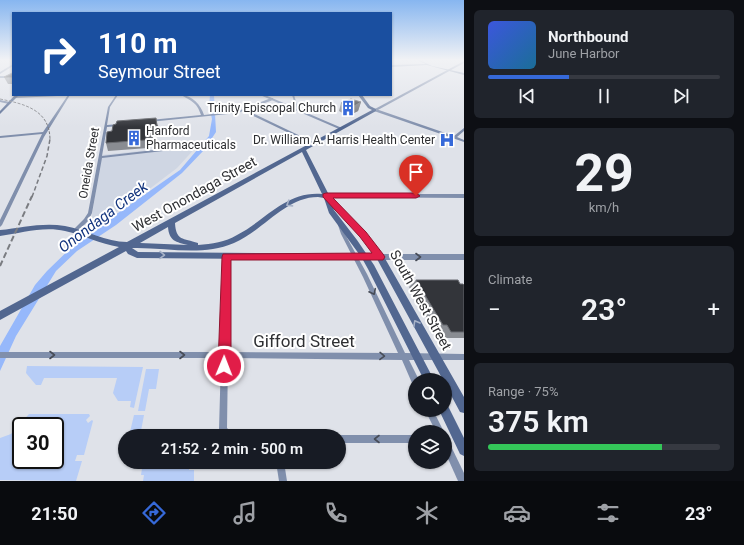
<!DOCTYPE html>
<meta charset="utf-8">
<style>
body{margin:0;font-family:Roboto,sans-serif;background:#20242c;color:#f1f3f6;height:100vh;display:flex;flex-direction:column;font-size:15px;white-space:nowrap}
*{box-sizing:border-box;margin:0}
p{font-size:13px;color:#9ea1a6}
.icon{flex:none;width:22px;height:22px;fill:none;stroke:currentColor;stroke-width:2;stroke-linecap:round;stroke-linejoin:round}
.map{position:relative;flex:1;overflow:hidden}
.details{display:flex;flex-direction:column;gap:10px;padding:10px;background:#0d0f14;width:280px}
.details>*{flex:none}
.top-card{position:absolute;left:12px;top:12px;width:380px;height:84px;border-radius:0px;box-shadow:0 1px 3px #0004;background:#1a4fa0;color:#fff;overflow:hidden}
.buttons{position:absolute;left:408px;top:373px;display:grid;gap:8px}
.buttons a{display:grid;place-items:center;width:44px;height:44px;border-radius:50%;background:#171b24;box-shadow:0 1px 3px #0004;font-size:20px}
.speed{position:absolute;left:12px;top:417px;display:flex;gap:8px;font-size:20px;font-weight:700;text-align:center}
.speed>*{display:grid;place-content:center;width:52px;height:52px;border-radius:50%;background:#171b24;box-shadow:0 1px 3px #0004;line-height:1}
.speed .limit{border:2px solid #111;border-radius:6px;background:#fff;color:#111}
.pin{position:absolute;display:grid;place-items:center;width:34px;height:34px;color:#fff;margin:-41px -17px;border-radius:50% 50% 50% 0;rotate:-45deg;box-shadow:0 0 4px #0007}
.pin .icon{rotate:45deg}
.me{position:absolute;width:44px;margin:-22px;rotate:1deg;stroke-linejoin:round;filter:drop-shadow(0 0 3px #0008)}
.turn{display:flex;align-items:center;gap:14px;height:84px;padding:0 20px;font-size:18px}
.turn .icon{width:52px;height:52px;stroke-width:2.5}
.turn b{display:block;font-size:28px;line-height:34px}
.big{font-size:30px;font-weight:600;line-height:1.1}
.details .widget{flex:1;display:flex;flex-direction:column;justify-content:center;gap:6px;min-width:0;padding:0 14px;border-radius:6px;background:#20242c}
.details .dial{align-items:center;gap:0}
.dial b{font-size:52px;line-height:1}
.song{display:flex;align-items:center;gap:12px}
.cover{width:48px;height:48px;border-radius:6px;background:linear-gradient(135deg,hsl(230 70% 55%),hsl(200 70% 35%))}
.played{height:4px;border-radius:2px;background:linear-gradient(90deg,#3669d9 35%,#363941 35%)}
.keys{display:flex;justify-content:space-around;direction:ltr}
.heat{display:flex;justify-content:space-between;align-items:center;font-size:22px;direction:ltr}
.charge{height:6px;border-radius:3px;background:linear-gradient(90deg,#34c759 75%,#363941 0)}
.trip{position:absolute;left:118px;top:429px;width:228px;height:40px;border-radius:20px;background:#171b24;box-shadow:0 1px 3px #0004;font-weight:600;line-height:40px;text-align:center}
.tab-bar{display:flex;height:64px;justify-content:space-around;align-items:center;background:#090b0e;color:#9ea1a6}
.tab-bar .icon{width:28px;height:28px}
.tab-bar .selected{color:#3669d9}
.tab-bar b{font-size:18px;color:#f1f3f6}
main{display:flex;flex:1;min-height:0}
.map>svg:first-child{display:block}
</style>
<main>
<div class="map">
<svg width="464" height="481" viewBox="0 0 464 481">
<rect width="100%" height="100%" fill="#dfe2e9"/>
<polygon fill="#cfd6e3" points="198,145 177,168 123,209 91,223 101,155"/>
<g fill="#b7cdf7" fill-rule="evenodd">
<polygon points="27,366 143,367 134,408 130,407 131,401 118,401 113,393 117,378 44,378 41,385 36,385 26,373"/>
<polygon points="146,369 159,369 156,389 149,389 145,411 138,411"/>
<path d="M29,414H89L90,416L86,420L88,423L92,420L93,421L84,455H77L75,461H82L76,481L0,480V438L11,434ZM21,426H55V460H21Z"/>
<polygon points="134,415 144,415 140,436 132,436 130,432"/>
<polygon points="143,462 190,462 189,470 194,470 194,481 143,481 144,475 141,475"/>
</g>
<polygon fill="#96b8fb" points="210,95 214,95 216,132 204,150 182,173 116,225 77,251 56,271 16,336 0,371 0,346 35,285 47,271 79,240 180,170 209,136 212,119 209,106"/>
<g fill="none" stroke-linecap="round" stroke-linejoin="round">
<g fill="#808fac" fill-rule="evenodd">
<polygon points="417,60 419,60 432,66 464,73 464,75 427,65 391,67 391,65 426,64"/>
<polygon points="13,64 13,66 0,74 0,72"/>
<rect x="0" y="76" width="13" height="2"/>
<polygon points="40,95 58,95 57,96 15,98 14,97 15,96"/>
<polygon points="68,95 70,95 44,137 2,225 0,227 0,220 42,134 0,138 0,136 43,132"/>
<polygon points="116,95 118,95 110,107 107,125 119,124 121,125 119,126 107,127 102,156 172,148 174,149 172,150 102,158 92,213 88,221 77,232 73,232 73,230 84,219 88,213 108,107"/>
<path d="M181,95C192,95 201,105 204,115L238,111L271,98H273V100L246,110L315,143L312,144L243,111L238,113L149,122V120H150L201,115C197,102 191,101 181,95Z"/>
<polygon points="292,95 294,95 299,111 297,110"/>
<polygon points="374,109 376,109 454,136 464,128 464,131 457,137 464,140 464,142 374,111"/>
<polygon points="340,223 342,225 345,234 367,274 405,353 464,354 464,360 409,360 419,380 415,380 415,384 412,383 402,360 228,358 227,428 232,433 233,436 223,436 220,433 219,430 221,358 0,358 0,352 221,352 223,257 224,256 228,256 229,257 228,352 398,353 363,277 341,234 338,225"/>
<polygon points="425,410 433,410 444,432 436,432"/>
<polygon points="339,435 415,435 415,443 339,443 339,436 336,436"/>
<polygon points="445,439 448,440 464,473 464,481 458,481 445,452"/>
<polygon points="276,462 284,462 287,481 279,481"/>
</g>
<g fill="#808fac" fill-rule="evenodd">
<polygon points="464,61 464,63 376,111 373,110"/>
<polygon points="260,95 265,95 342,128 339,129"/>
<polygon points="0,100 10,102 11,103 9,104 0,102"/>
<polygon points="326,194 464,194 464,198 324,197 323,196"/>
<polygon points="365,254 464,254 464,260 365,260 363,259 362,257 363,255"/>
</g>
<g fill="#526790" fill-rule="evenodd">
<polygon points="15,95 19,95 0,114 0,111"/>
<path d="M358,95H362L370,106L376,109V111L306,150L329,195L365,232L383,255L464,397V413L460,412L445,384V380H443L377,259L361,236L332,205L334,210L357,240L374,265L434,380H424L368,269L363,260L137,258L128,254L126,251L0,320V311L119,247C100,244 84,235 65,231C44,226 21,233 0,236V230C21,228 43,222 65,226C86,230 106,242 127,242L372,110L368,108ZM302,152L322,194C286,191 266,220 237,235C225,242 212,244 198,245V243C183,238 176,241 175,223ZM318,197L324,198L329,213L359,254L138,252L132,248C166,247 201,257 234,243C263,231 285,197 318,197ZM168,227C169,241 176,242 188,245L140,243Z"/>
<polygon points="445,405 448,406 464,438 464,456 460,454 439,410 445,410"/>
</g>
<path stroke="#7a7c81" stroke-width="1" stroke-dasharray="3 1.5" stroke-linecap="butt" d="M0,99C25,104 50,110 50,140"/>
<polyline stroke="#7a7c81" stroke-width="1.5" stroke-dasharray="4.5 2.5" stroke-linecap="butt" points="32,197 47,156 50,139"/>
<polyline stroke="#7a7c81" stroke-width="2" stroke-dasharray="6 3" stroke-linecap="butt" points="0,266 32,196"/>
</g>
<g fill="#898c92">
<polygon points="13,73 13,84 8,84 4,77"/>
<polygon points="361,102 358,111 348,116 339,111 341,103"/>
<polygon points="116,124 158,125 159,133 153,134 153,138 147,138 148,148 108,151 106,143"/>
<polygon points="416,280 464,285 464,338 442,338 439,331 434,331 409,287"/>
</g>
<g fill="#67696e">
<polygon points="361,102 358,111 348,116 351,108"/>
<polygon points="156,118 159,133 153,134 153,138 147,138 148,148 146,140 146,131 151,127"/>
</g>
<g fill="#33353a" stroke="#67696e">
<polygon points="12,73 13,73 13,78 4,77"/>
<polygon points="351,99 361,102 351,108 341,103"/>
<polygon points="156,118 157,126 151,127 152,130 146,131 146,140 106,143 107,132 112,131 113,125 116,124 117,121"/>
<polygon points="416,280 458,280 460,284 463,284 464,285 464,332 451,332 447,325 443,325"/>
</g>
<defs><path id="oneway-chevron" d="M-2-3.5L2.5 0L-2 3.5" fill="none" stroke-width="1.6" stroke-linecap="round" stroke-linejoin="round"/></defs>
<g stroke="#a8b3c8">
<use href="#oneway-chevron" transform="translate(289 204) rotate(148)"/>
<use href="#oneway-chevron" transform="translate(162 255) rotate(1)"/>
<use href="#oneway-chevron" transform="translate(416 323) rotate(-119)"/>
</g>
<g stroke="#474c57">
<use href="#oneway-chevron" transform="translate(418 257)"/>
<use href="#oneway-chevron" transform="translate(373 292) rotate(64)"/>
<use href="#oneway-chevron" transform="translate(52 355)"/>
<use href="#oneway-chevron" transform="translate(182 355)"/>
<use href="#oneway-chevron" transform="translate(382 356) rotate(1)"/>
<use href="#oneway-chevron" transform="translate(377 439) rotate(-180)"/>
</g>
<linearGradient id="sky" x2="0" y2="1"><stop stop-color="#87b6f0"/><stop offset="0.47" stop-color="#f1f2f5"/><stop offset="1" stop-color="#f1f2f5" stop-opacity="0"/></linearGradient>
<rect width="464" height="127" fill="url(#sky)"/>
<polygon fill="#e11d48" stroke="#92132f" points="326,193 416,193 420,196 416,198 333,198 366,232 383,254 385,257 383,260 231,260 231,366 229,371 224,373 220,371 218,366 222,257 223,254 372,253 360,237 323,197 323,194"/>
<defs>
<g id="building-bare" transform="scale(1.2)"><path d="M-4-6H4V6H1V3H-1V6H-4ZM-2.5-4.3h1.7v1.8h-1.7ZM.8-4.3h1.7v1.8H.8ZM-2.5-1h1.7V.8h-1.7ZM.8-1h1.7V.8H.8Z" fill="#3669d9" stroke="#fff" stroke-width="2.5" paint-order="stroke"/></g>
<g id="hospital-bare" transform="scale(1.2)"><path d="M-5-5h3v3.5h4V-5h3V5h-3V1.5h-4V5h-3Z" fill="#3669d9" stroke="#fff" stroke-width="2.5" paint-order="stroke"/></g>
</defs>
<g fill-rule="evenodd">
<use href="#building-bare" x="348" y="108"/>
<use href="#building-bare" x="134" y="138"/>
<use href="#hospital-bare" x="447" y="140"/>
</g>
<g text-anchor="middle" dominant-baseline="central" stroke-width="4" stroke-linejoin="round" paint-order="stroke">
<g font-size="12" fill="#2e2f32" stroke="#fff" text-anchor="end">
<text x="336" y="108">Trinity Episcopal Church</text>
<text x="146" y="131" text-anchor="start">Hanford<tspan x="146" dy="14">Pharmaceuticals</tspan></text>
<text x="435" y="140">Dr. William A. Harris Health Center</text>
</g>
<g font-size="12" fill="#2e2f32" stroke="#fff">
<text transform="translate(89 163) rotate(-80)">Oneida Street</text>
</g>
<g font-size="14" fill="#2e2f32" stroke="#fff">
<text transform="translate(194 194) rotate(-29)">West Onondaga Street</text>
<text transform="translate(421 300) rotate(61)">South West Street</text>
</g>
<g font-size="15" font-style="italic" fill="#12347e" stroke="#fff">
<text transform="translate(103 217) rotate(-37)">Onondaga Creek</text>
</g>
<g font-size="17" fill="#2e2f32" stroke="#fff">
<text x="304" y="341">Gifford Street</text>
</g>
</g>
</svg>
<div class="buttons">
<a><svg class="icon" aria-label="search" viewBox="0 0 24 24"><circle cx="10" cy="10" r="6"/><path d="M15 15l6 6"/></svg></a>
<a><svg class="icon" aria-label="layers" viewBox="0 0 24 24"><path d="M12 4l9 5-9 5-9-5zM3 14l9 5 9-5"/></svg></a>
</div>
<div class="speed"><div class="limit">30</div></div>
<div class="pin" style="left:416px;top:196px;background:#d93025"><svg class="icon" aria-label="arrive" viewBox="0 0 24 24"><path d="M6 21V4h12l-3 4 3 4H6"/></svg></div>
<svg class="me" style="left:224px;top:366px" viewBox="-20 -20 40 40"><circle r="17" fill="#e11d48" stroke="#fff" stroke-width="3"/><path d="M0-11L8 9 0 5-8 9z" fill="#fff"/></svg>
<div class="trip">21:52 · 2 min · 500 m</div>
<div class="top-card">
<div class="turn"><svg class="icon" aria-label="right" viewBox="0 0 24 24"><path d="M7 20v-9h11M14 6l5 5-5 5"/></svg><div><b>110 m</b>Seymour Street</div></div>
</div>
</div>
<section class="details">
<div class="widget">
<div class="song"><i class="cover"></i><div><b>Northbound</b><p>June Harbor</p></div></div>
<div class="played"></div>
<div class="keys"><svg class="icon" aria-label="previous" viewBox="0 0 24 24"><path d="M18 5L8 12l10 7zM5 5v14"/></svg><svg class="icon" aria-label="pause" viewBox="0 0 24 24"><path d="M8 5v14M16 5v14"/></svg><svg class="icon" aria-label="next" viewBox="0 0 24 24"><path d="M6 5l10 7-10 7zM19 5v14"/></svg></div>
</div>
<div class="widget dial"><b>29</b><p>km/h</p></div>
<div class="widget"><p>Climate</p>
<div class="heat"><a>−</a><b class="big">23°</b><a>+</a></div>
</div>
<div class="widget"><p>Range · 75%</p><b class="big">375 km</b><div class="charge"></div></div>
</section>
</main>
<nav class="tab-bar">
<b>21:50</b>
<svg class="icon selected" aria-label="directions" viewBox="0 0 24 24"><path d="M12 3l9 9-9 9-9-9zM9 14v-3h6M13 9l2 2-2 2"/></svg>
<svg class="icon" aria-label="music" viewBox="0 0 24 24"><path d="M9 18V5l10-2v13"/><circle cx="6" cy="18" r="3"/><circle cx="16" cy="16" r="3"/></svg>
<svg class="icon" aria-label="phone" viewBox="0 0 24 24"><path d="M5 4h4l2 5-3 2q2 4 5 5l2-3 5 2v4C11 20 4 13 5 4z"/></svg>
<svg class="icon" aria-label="climate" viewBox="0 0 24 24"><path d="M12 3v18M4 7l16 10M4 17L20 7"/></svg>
<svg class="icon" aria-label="car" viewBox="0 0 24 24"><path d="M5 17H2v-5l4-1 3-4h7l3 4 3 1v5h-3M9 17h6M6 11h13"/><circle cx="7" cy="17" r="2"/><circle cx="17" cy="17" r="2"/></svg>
<svg class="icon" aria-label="filters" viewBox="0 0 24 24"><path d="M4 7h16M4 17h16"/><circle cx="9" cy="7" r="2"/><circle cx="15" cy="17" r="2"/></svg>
<b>23°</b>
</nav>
